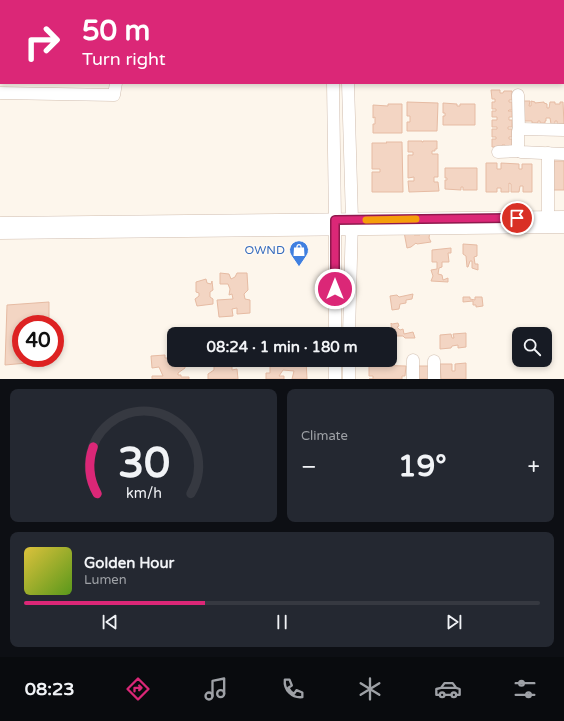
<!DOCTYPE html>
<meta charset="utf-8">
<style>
body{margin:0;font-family:"Varela Round",sans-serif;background:#242831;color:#f1f3f6;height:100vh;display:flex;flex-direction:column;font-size:15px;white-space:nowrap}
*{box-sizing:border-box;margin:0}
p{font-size:13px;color:#9ea1a6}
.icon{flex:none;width:22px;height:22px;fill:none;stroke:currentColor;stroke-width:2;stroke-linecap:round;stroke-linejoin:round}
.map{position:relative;height:379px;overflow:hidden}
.side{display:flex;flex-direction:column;gap:10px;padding:10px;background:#0d0f14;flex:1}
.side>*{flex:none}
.top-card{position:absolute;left:0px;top:0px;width:564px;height:84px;box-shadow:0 2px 6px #0003;background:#db2777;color:#fff;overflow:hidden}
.buttons{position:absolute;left:512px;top:327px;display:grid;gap:8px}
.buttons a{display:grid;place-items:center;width:40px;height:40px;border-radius:8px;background:#171b24;box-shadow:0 2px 6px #0003;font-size:20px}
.speed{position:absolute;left:12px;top:315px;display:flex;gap:8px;font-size:20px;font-weight:700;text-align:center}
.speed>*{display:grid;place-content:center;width:52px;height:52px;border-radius:50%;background:#171b24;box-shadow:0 2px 6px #0003;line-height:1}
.speed .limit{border:6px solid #d22;background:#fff;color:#111}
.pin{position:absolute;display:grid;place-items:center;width:34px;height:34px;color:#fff;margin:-17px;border:2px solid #fff;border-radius:50%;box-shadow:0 1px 4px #0007}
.me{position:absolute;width:44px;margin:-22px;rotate:0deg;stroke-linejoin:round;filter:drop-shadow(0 0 3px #0008)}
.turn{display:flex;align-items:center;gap:14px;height:84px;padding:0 16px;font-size:18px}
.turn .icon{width:52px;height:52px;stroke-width:2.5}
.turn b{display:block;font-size:28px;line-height:34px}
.big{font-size:30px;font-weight:700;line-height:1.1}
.side .card{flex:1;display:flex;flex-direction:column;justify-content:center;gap:6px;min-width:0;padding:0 14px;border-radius:8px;background:#242831}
.side .dial{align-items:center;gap:0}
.dial svg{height:104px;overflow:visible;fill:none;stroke:#363941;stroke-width:7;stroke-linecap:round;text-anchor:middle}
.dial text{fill:#f1f3f6;stroke:none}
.song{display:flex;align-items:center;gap:12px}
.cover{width:48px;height:48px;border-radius:6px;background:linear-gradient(135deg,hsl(50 70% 55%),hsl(90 70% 35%))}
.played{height:4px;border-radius:2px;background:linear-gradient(90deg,#db2777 35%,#363941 35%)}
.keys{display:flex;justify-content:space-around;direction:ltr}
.heat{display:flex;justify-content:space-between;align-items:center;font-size:22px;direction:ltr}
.side .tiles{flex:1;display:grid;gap:10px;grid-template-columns:1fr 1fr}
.card:last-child{grid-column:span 2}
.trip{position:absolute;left:167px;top:327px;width:230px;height:40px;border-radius:8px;background:#171b24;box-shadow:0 2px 6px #0003;font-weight:700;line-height:40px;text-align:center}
.tabs{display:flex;height:64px;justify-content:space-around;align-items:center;background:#090b0e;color:#9ea1a6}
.tabs .icon{width:28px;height:28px}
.tabs .current{color:#db2777}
.tabs b{font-size:18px;color:#f1f3f6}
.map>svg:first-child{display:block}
</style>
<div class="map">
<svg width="564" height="379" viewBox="0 0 564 379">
<rect width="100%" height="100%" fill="#fdf6ec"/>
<g fill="#f3d5c3" stroke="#e6bba3">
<polygon points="491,90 500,90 500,93 503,93 504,91 512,91 512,100 509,100 509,102 512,102 512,110 509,110 508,111 512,111 512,117 509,117 509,120 512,120 512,127 508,127 508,129 512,129 512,137 509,137 509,139 512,139 512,147 505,147 505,145 502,145 502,147 492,147 492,139 496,139 496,137 492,137 492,129 497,129 497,127 492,127 492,120 497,120 497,117 492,117 492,111 496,111 496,109 492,109 492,102 495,102 495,99 492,99"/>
<polygon points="523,101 530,101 529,106 531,106 531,101 535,102 535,103 544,102 544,103 547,104 547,108 549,108 550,102 555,102 555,104 560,104 560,102 563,102 564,124 557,124 557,121 555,121 555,124 551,124 550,118 546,118 546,121 545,121 545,123 540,123 540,121 538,121 538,123 532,123 532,121 522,121"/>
<polygon points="407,102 438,103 437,131 407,131 407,122 410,122 410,116 407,116"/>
<polygon points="443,103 457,104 457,106 460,106 460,104 475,104 475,125 443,125 443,116 445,116 445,113 443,113"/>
<polygon points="388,104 402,104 402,133 373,133 373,124 375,124 375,117 373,118 373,105 388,106"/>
<polygon points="408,141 422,141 422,142 423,142 423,141 437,141 437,149 435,149 435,151 432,151 432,154 438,154 438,177 434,177 434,182 438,182 439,191 409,192 408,181 414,181 414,177 408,178 408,155 413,155 413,152 408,152"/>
<polygon points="386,142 402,142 403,192 372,192 372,172 380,172 380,169 372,169 372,143 387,143"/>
<polygon points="554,161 564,161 564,190 553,190"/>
<polygon points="486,163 497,163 497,169 501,169 501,163 519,164 519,169 522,169 522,164 532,164 532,192 523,192 523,186 520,186 519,192 511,192 511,184 509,183 509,192 501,192 501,188 497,188 497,192 486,192"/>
<polygon points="445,168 477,168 477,190 463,190 463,187 461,187 461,190 445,189 445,180 447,180 447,178 445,178"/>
<polygon points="421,231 430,231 429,238 431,242 417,244 416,243 411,247 407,248 404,232 414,232 414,235 420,235"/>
<polygon points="463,244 477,245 477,256 474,257 475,264 478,264 478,270 472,268 472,261 470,261 468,267 467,267 466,256 463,254"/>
<polygon points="451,248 451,253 448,253 449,262 442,262 442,267 439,268 438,274 442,275 443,280 448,278 448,282 431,281 433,276 431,270 437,269 437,262 432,262 432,250"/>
<polygon points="220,273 229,274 231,279 235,277 237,273 247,273 248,290 244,294 245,299 250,300 250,313 237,314 237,308 232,309 233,316 219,317 217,300 233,299 232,294 229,295 230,289 228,284 220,284"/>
<polygon points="206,279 207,283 211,284 212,281 213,290 210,292 210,297 213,299 213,304 197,306 195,299 199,296 199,293 196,292 196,282"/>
<polygon points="413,294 412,299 406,300 406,303 400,304 399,309 392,310 390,296 397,295 399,297"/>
<polygon points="463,297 470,297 470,299 475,300 475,297 482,297 483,306 476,307 476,305 473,305 473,301 463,302"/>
<polygon points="49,302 49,324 21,324 21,358 49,358 49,361 5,365 7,305"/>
<polygon points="391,323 392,324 398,323 399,326 397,327 400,330 403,329 404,334 413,332 415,338 405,338 403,336 392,336"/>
<polygon points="466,333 466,347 458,348 458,345 452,346 451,348 440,349 440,335 451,334 452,338 454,338 453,334"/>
<polygon points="165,355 165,358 174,358 174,360 185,360 185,368 178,373 178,375 181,375 181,377 189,377 189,379 152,379 152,376 163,376 159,367 152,368 151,356"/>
<polygon points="208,360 237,360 238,365 232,366 232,370 237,369 238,379 208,379 208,374 214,370 214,362 211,362 208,366"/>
<polygon points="270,360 306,360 307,379 292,379 294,371 283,370 279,376 284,376 284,379 266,379 266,373 270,373"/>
<polygon points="466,363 466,379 441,379 440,364 452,364 452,371 455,371 455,364"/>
<polygon points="369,365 406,366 405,376 402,376 402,379 369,379 373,379 373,376 369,376"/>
<rect x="417" y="366" width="12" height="13"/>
</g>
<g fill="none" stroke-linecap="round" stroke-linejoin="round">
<g stroke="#d1beb0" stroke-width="13">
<g id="minor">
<polyline points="332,0 332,1"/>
<polyline points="345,0 345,1"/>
<polyline points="107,1 107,0"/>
<polyline points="143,1 144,0"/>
<polyline points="0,29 1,29"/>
<polyline points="0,61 1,61"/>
<polyline points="333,83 335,220 335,334"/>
<polyline points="348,83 352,220 349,334"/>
<polyline points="0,93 114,95 116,83"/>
<polyline points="518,95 519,130"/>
<polyline points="564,130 521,129 518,131 518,149 519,151 521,152 564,154"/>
<polyline points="498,152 519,151"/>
<polyline points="548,218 548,153"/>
<polyline points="0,223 564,217"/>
<polyline points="0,233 564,227"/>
<polyline points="335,379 335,360"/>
<polyline points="349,379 349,360"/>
<polyline points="413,379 413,360"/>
<polyline points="434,379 434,361"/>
</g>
</g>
<use href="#minor" stroke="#fff" stroke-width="12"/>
</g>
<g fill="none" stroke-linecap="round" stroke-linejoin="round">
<g stroke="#8e194d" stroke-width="10">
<polyline id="route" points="335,289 335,220 517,218"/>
</g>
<use href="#route" stroke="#db2777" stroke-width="7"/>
<polyline stroke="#f59e0b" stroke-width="7" points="366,220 416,219"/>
</g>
<defs>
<g id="shop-pin" transform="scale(1)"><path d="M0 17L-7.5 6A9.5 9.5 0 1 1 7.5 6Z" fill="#3f7fe0" stroke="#fffaf3"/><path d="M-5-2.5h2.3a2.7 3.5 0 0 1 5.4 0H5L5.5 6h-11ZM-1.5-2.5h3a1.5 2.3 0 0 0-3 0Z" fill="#fff"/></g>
</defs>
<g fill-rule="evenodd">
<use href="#shop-pin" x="299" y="250"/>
</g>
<g text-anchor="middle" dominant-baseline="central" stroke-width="3" stroke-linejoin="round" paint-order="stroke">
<g font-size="12" fill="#366cbe" stroke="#fffaf3" text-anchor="end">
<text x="285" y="250">OWND</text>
</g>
</g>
</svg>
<div class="buttons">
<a><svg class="icon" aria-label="search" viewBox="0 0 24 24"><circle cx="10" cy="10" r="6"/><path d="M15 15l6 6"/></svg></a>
</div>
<div class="speed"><div class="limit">40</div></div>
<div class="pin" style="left:517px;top:218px;background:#d93025"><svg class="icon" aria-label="arrive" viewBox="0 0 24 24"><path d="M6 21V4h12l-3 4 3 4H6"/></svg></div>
<svg class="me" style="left:335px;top:289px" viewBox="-20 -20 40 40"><circle r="17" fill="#db2777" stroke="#fff" stroke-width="3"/><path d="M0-11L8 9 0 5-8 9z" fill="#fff"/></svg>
<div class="trip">08:24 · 1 min · 180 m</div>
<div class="top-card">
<div class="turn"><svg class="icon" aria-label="right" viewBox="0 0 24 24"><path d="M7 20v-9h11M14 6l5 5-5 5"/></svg><div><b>50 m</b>Turn right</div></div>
</div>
</div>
<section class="side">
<div class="tiles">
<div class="card dial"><svg viewBox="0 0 100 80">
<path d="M14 69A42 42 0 1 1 86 69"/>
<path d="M14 69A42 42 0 0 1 11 33" stroke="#db2777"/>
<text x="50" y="56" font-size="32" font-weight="700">30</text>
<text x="50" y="72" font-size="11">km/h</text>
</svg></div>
<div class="card"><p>Climate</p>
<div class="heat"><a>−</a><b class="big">19°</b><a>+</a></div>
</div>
<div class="card">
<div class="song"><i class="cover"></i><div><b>Golden Hour</b><p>Lumen</p></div></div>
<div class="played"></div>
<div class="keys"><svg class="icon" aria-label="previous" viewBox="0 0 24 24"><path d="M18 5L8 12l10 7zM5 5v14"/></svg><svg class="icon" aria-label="pause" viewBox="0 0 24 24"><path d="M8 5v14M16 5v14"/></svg><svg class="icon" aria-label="next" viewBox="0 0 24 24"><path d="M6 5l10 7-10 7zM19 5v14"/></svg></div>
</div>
</div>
</section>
<nav class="tabs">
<b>08:23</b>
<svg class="icon current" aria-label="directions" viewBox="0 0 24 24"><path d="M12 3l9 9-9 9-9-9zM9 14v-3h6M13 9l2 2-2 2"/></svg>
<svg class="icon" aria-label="music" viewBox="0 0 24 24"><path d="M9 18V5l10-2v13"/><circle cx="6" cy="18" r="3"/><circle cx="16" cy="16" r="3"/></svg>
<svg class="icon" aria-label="phone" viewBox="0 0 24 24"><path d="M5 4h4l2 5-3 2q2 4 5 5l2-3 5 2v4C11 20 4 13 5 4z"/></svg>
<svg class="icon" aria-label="climate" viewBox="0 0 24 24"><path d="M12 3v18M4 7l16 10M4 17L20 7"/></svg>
<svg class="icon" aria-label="car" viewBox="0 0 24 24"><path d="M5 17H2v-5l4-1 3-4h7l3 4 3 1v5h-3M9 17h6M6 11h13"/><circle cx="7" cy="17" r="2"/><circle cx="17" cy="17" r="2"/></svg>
<svg class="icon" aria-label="filters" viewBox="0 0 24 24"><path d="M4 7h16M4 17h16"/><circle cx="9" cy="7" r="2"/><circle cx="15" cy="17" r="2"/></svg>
</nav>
